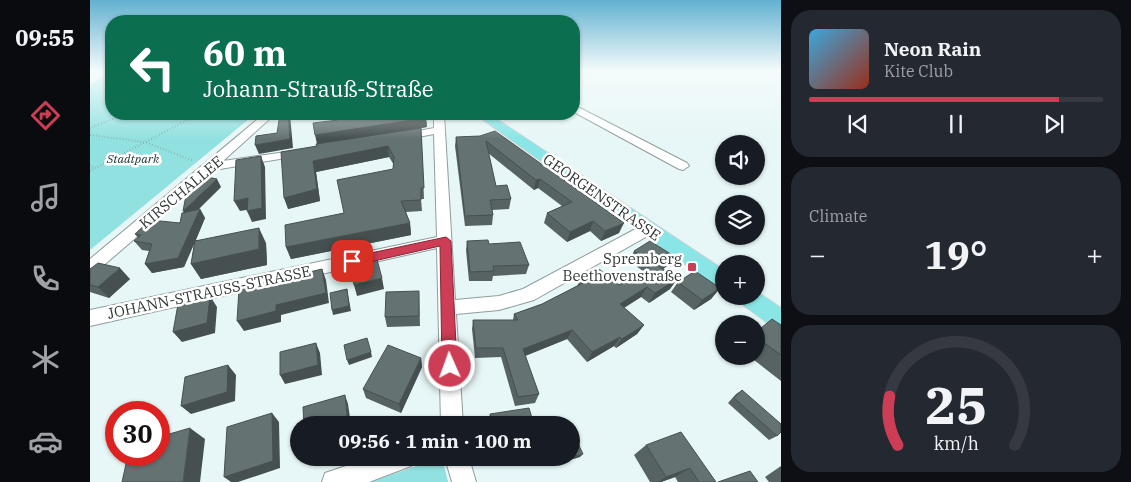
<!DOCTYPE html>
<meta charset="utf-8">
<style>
body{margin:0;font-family:"IBM Plex Serif",serif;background:#242831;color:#f1f3f6;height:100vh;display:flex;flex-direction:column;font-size:19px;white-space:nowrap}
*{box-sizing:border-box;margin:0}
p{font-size:16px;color:#9ea1a6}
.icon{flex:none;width:28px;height:28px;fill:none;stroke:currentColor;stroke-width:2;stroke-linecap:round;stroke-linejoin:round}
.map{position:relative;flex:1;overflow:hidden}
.drawer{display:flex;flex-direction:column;gap:10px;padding:10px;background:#0d0f14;width:350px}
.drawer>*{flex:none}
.banner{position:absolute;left:15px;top:15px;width:475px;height:105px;border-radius:20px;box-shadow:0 1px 4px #0004;background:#0b6e4f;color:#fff;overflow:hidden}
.fabs{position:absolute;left:625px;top:135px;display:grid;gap:10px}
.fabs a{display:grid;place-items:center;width:50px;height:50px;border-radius:50%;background:#171b24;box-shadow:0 1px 4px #0004;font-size:25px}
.speed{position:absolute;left:15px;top:401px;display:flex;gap:10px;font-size:25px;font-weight:700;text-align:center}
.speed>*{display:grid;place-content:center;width:65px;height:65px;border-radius:50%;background:#171b24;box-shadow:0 1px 4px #0004;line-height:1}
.speed .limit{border:8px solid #d22;background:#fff;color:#111}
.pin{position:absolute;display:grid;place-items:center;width:42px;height:42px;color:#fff;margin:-21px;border-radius:10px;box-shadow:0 2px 8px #0006}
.me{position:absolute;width:55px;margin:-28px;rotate:358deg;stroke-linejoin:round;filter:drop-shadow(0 0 4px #0008)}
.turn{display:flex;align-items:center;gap:18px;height:105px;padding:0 15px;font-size:22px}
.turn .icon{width:65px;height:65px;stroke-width:2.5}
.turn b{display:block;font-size:35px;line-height:42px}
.big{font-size:38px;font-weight:700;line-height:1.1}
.drawer .card{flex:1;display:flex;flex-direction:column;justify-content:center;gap:8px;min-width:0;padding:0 18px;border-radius:20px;background:#242831}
.drawer .dial{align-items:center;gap:0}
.dial svg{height:130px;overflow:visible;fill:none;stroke:#363941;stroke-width:7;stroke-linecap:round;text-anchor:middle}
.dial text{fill:#f1f3f6;stroke:none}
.song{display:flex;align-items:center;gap:15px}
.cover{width:60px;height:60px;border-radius:8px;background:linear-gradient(135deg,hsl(200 70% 55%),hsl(10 70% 35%))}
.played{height:5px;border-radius:2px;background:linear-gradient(90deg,#cd3d55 85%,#363941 85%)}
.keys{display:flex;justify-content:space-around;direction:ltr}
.heat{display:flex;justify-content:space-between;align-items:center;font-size:28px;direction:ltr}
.trip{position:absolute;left:200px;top:416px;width:290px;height:50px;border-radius:25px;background:#171b24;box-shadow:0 1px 4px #0004;font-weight:700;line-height:50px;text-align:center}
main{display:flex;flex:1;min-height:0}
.dock{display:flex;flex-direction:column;width:90px;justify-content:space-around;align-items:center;background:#090b0e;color:#9ea1a6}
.dock .icon{width:35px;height:35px}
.dock .on{color:#cd3d55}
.dock b{font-size:22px;color:#f1f3f6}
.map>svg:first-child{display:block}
</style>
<main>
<nav class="dock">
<b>09:55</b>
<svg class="icon on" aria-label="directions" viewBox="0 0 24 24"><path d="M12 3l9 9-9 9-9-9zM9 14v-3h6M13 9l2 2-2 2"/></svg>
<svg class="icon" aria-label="music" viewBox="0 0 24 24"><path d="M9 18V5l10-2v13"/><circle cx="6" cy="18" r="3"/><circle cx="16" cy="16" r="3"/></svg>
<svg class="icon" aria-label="phone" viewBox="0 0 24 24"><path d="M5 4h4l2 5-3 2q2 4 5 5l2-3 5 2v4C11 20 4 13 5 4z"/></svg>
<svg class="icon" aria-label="climate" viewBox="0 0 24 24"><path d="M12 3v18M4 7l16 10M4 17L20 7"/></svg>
<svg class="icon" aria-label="car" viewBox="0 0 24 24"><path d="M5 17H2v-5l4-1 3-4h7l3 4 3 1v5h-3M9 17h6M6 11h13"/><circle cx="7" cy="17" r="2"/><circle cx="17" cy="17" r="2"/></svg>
</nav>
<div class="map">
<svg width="691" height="482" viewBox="0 0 691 482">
<rect width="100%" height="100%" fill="#e7f6f6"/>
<g fill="#91e1e0">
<polygon points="21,73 21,114 165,114 0,250 0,84"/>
<polygon points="350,458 352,458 358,482 280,482"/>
</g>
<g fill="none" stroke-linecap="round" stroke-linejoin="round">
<g stroke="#8f9d9c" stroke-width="2">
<g id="minor">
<polygon points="484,105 597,163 599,166 593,170 589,169 484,112"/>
<polygon points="174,114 185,114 133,161 210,150 216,153 214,155 124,170 6,272 0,274 0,259"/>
<polygon points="344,114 354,114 365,300 409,296 433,289 553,225 563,225 565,229 563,233 444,300 409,310 366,314 373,425 351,425 347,248 0,326 0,310 347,237 344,134 312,140 307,137 312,134 344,128"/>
<polygon points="280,458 325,458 321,466 279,482 232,482 235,473"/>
<polygon points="355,458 379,458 386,482 362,482"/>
</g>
</g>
<g stroke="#d2d3d3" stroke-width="2">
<g id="major">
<polygon points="385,114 399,114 634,270 634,289 627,287"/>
<polygon points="666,291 691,308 691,330 683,327 649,302 646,296 666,296"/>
</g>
</g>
<g stroke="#889392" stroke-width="2" stroke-dasharray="0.5 2.5" stroke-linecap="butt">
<polyline points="0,128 35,114"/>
<polyline points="0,135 55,142 104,161"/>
<polyline points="0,165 5,168"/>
<polyline points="0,171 109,114"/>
</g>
<use href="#minor" fill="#fff" fill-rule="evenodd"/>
<use href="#major" fill="#8ae6e6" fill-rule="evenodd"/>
</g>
<g fill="#576262">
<polygon points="246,114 266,114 268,118 336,118 337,127 331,128 334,199 331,199 332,211 316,212 320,223 321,235 201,259 196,247 254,213 303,169 304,165 299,157 226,172 230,201 198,209 227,144 248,120"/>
<polygon points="390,136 529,233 511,241 500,231 477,242 454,223 457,213 472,206 448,188 444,190 398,153 406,186 421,199 419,209 402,210 403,215 402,225 375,226 365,146 366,137"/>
<polygon points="131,187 108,210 110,209 115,218 106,240 176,243 177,265 111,279 101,264 104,244 94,267 62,273 55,264 59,251 52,250 44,241 48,238 45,234 90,223 94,213"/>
<polygon points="377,241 399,244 439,265 436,274 403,276 402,281 379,281 376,250"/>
<polygon points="544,251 577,266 573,269 587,279 580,289 559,303 551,297 534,308 554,325 547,334 526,348 524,346 497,362 477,339 435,356 449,394 445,403 425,406 411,357 385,358 382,329 383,320 423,320 424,314 452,304 487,286 490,280 529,285 553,271 539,261"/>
<polygon points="0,269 40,279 19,298 0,292"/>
<polygon points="588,282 630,288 621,299 604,310 581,292"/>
<polygon points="329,291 330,326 297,327 295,317"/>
<polygon points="691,325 691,381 659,356 666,356 666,332"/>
<polygon points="331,358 332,367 311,413 276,398 273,389"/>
<polygon points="652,390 687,436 679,440 638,403 646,394"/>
<polygon points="400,414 444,425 398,425 398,422"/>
<polygon points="556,445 626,482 588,482 585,477 571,482 560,482 544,455"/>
<polygon points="490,457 461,465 458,458 481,458"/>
<polygon points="406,458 448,458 408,465"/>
<polygon points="691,466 691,482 679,482 675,477"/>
</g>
<g fill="#475050">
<polygon points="198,114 200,114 203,148 169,154 165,145 200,139"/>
<polygon points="336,118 337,127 227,144 225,135"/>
<polygon points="298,146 299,157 226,172 230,201 198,209 194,198 223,161"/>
<polygon points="171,156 175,167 176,219 162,222 157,211"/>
<polygon points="127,179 131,187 98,219 93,211"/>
<polygon points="450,179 448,188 444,190 446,180"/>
<polygon points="158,198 162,209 150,211 144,201"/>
<polygon points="110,209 115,218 94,267 62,273 55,264"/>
<polygon points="503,221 500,231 477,242 480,232"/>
<polygon points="320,223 321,235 201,259 196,247"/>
<polygon points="534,223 529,233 511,241 515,231"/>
<polygon points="169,228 176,243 177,265 111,279 101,264"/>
<polygon points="584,256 577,266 563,276 569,266"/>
<polygon points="30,268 40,279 19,298 8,287"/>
<polygon points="232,269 236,280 239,303 191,315 191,322 154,331 147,321 186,305"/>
<polygon points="292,278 294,289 267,296 264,285"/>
<polygon points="587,279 580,289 559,303 565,293"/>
<polygon points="557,287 551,297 524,314 530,304"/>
<polygon points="630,288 621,299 604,310 612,300"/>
<polygon points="257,289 261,311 243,315 242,310"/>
<polygon points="120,296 127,307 125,333 92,342 83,332"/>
<polygon points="554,325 547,334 526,348 532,339"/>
<polygon points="482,330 477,339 430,358 433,349"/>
<polygon points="530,337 524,346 497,362 502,352"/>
<polygon points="226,343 230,353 232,375 195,384 190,375"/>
<polygon points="281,352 282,357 259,365 257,360"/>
<polygon points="331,358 332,367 311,413 309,404"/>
<polygon points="138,365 146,375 145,401 101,414 91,406"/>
<polygon points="255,395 258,404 261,425 258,425"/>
<polygon points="182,413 189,422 190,468 148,482 141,482 134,477"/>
<polygon points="100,428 115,439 110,482 93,482"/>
<polygon points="493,454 490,457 461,465 464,462"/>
<polygon points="600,468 585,477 571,482 568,482 576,477"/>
</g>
<g fill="#657272" stroke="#475050">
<polygon points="190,114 198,114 200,139 165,145 166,136 187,133"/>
<polygon points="247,114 266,114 268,118 295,114 334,114 336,118 225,135 223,123 248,120"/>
<polygon points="331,128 334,188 331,188 331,200 311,201 320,223 196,247 195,225 254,213 247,180 303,169 304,157 298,146 223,161 227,189 194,198 191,152 227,146 226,144"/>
<polygon points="405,131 534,223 515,231 503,221 480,232 457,213 482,202 450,179 446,180 396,141 406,186 417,185 421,199 400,200 403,215 375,216 366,137 390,136"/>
<polygon points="171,156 172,208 157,211 158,198 144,201 146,160"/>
<polygon points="112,176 127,179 93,211 97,190"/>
<polygon points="110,209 88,258 55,264 62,244 44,241 51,235 45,234 60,220 90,223 92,213"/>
<polygon points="169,228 169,249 101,264 105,241"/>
<polygon points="398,240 399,244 430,242 439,265 403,266 404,271 380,272 377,241"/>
<polygon points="560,241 584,256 569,266 587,279 565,293 557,287 530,304 554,325 532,339 530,337 502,352 482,330 433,349 449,394 428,397 413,348 386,348 383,320 428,320 424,314 452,304 493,283 490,280 509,269 529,285 564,264 544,251"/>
<polygon points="286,256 292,278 264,285 259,262"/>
<polygon points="8,263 30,268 8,287 0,285 0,269"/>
<polygon points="232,269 236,293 186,305 186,311 147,321 149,289"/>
<polygon points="605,271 630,288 612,300 588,282"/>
<polygon points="257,289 259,306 242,310 240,293"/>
<polygon points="329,291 329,316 295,317 296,292"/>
<polygon points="120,296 117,323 83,332 88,304"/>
<polygon points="682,319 691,325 691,355 666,337 666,332"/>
<polygon points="277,338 281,352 257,360 254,345"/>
<polygon points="226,343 228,365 190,375 190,352"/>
<polygon points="298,345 331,358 309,404 273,389"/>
<polygon points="138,365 137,392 91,406 95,377"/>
<polygon points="652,390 691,424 691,432 687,436 644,398"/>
<polygon points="255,395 258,425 214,425 213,407"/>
<polygon points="439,408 444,425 403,425 400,414"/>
<polygon points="182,413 183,461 134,477 137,427"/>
<polygon points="100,428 93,482 32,482 38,455 69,455 69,437"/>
<polygon points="591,432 626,482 609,482 600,468 576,477 556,445"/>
<polygon points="485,437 493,454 481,457 481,438"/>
<polygon points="462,458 479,458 464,462"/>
<polygon points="660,471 668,482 628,482"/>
</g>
<linearGradient id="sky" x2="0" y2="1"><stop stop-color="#62b1d0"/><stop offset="0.51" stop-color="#f4fbfb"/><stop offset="1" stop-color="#f4fbfb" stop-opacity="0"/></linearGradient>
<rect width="691" height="139" fill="url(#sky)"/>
<polygon fill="#cd3d55" stroke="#852837" points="356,237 361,241 367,366 365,372 360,374 354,372 352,366 350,246 262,266 256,261 262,257"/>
<rect fill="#cd3d55" stroke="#fff" stroke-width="2" x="597" y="262" width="10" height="10" rx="2.5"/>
<g text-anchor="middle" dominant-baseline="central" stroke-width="5" stroke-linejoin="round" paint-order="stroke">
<g font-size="12" font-style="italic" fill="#173030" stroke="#fff">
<text x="43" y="158">Stadtpark</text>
</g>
<g font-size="15" fill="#333938" stroke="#fff">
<text transform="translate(91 192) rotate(-40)">KIRSCHALLEE</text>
<text transform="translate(512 197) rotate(35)">GEORGENSTRASSE</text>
<text transform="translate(119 292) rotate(-12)">JOHANN-STRAUSS-STRASSE</text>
</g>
<g font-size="15" fill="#333938" stroke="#fff" text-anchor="end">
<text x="592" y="258">Spremberg<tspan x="592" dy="17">Beethovenstraße</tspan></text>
</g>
</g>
</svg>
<div class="fabs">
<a><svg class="icon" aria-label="sound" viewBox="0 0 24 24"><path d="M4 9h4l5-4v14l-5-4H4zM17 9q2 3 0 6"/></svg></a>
<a><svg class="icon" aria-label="layers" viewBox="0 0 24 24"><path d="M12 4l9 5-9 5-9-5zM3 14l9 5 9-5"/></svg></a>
<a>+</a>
<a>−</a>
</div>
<div class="speed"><div class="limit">30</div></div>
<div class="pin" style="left:262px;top:261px;background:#d93025"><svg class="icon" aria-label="arrive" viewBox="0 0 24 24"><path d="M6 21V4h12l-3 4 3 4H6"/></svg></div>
<svg class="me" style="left:360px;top:366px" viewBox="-20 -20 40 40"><circle r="17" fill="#cd3d55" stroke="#fff" stroke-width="3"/><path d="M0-11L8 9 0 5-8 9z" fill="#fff"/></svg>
<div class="trip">09:56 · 1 min · 100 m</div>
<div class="banner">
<div class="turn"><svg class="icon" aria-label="left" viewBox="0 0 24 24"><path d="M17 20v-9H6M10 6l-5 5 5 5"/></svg><div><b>60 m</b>Johann-Strauß-Straße</div></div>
</div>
</div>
<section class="drawer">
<div class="card">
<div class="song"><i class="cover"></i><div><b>Neon Rain</b><p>Kite Club</p></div></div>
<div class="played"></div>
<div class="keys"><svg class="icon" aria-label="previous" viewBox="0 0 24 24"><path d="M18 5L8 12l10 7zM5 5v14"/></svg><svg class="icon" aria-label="pause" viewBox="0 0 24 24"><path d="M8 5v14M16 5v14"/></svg><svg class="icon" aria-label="next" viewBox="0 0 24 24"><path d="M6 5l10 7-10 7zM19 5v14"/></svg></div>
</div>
<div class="card"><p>Climate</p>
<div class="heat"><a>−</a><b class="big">19°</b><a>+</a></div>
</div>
<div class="card dial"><svg viewBox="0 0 100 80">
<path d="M14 69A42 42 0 1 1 86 69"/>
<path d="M14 69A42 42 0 0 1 9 39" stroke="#cd3d55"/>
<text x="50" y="56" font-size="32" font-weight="700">25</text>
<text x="50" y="72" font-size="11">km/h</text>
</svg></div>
</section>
</main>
